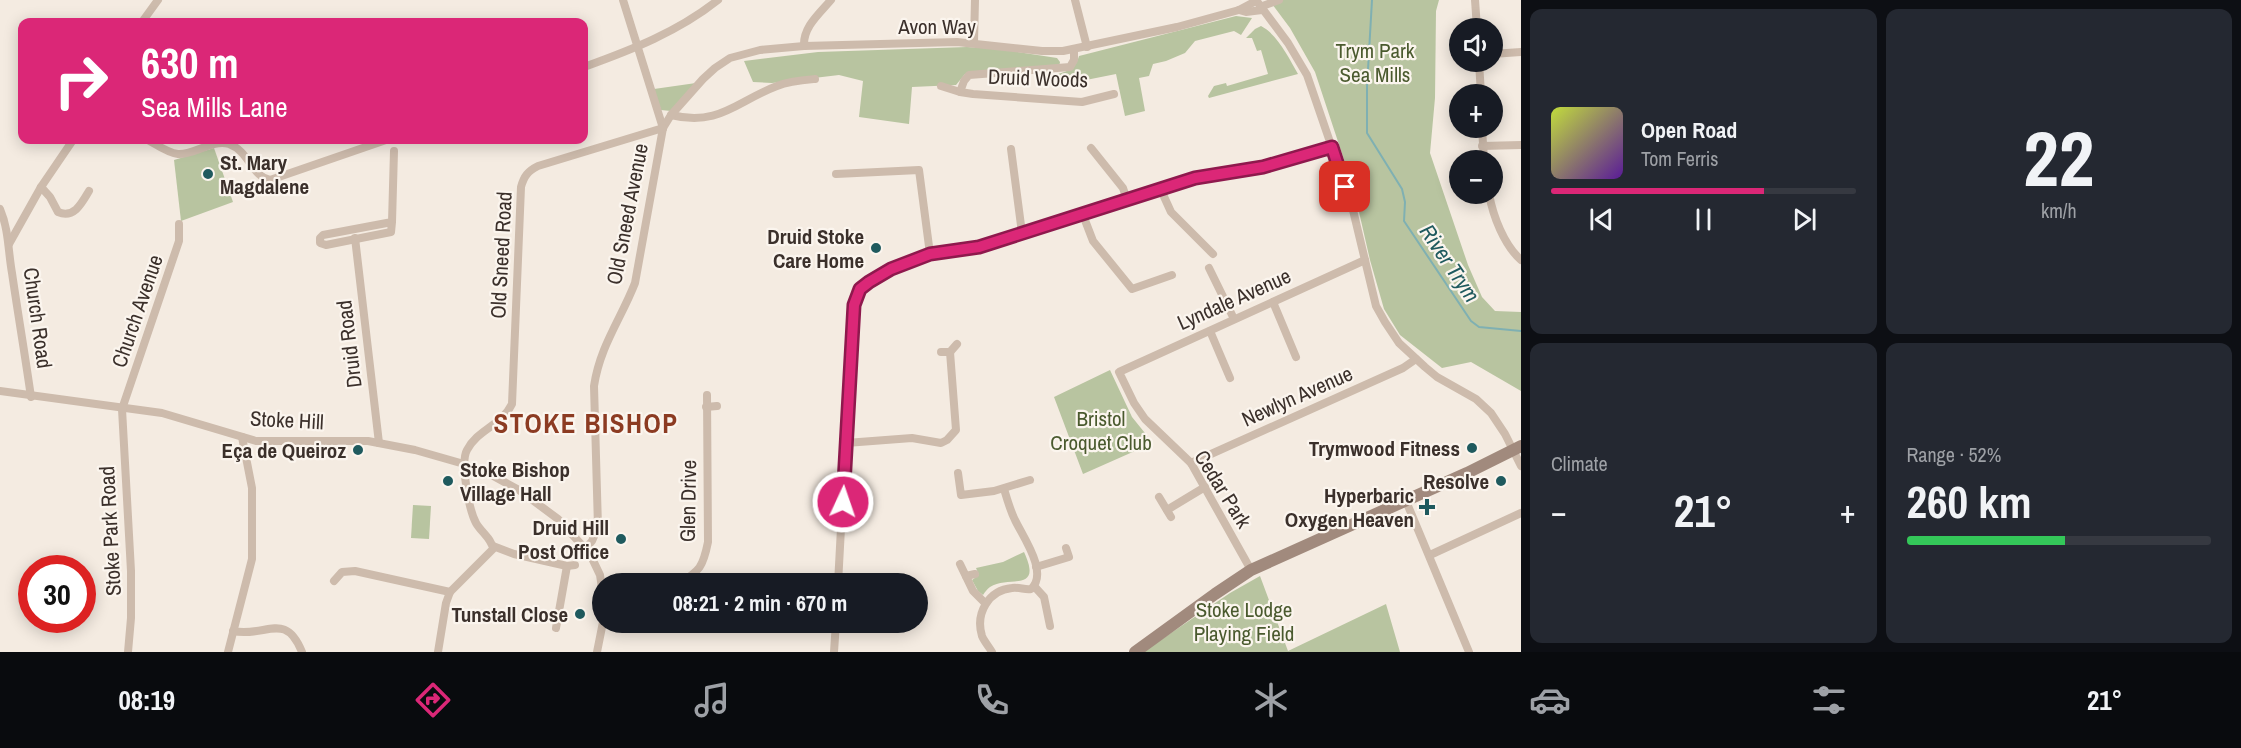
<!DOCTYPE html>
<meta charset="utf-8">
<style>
body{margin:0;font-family:"Archivo Narrow",sans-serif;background:#242831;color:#f1f3f6;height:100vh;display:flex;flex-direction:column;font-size:22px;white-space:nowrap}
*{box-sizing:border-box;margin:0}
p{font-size:20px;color:#9ea1a6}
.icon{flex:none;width:33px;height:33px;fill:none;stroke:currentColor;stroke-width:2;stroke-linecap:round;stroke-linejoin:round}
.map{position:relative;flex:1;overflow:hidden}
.sheet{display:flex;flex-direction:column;gap:9px;padding:9px;background:#0d0f14;width:720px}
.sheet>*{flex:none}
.top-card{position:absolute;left:18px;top:18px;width:570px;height:126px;border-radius:12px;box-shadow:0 3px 15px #0003;background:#db2777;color:#fff;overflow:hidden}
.buttons{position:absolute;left:1449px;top:18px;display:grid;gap:12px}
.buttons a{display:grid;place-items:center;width:54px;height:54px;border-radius:50%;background:#171b24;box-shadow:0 3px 15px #0003;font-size:30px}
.speed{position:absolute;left:18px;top:555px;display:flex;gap:12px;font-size:30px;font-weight:700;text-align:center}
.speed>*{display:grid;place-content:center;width:78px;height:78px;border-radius:50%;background:#171b24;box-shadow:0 3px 15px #0003;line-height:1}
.speed .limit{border:9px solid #d22;background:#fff;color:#111}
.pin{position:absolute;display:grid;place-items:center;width:51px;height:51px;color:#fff;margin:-26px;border-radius:12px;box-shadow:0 3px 9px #0006}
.me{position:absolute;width:66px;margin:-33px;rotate:3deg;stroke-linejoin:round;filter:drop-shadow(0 0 4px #0008)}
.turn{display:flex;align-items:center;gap:21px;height:126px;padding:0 24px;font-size:27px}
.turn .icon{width:78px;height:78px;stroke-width:2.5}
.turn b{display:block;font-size:42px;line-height:51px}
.big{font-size:45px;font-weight:700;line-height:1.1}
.sheet .widget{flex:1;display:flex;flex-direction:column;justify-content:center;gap:9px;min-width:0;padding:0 21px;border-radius:12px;background:#242831}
.sheet .dial{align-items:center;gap:0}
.dial b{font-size:78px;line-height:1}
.song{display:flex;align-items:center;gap:18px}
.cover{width:72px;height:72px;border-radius:9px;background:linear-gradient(135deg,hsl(70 70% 55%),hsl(270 70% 35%))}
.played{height:6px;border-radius:3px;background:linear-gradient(90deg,#db2777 70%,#363941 70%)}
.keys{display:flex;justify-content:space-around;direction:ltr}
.heat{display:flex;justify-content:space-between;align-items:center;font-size:33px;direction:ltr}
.charge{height:9px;border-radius:4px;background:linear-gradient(90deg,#34c759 52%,#363941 0)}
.sheet .tiles{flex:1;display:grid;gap:9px;grid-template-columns:repeat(2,1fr)}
.trip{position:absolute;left:592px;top:573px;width:336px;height:60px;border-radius:30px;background:#171b24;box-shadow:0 3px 15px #0003;font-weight:700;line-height:60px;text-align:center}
.tab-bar{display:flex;height:96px;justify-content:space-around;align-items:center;background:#090b0e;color:#9ea1a6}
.tab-bar .icon{width:42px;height:42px}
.tab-bar .selected{color:#db2777}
.tab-bar b{font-size:27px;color:#f1f3f6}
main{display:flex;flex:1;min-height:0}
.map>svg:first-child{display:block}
</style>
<main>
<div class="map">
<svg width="1521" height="652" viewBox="0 0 1521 652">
<rect width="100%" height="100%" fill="#f4ebe1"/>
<g fill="#b8c4a0">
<polygon points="1269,0 1439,0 1436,11 1435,98 1430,153 1468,265 1482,297 1495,311 1521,312 1521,391 1471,362 1442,368 1400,335 1384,309 1370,260 1354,190 1315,72 1290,28"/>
<path d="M1236,16L1252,18L1241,35L1234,31L1195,41L1185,53L1166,61L1153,64L1149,76L1139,78L1145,111L1125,116L1116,74L1071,83L1057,82L1058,74C1069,71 1076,68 1079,56Z"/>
<path d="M1261,26C1277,34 1289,58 1298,74L1209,98L1208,96L1214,86L1226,83L1227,86L1268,74L1261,50L1257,51L1252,38H1246L1255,29Z"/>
<polygon points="967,47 999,49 1057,58 1060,62 1059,67 965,74 956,85 912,87 909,124 859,117 863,81 839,75 772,83 753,82 744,61 818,52"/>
<polygon points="696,83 671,111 661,110 654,89"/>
<polygon points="214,148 233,202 181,221 174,160"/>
<polygon points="1110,370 1132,417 1153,443 1083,474 1054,397"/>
<polygon points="413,505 431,506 429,539 411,538"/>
<path d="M1024,552C1043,593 1009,575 990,587C987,589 985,592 983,595L978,591L972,580L979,575L976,568L1003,562Z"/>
<polygon points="1260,576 1288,651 1386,604 1400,652 1143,652 1230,593"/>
</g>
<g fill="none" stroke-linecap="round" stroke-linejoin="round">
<polyline stroke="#7fb0b2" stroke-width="2" points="1372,0 1367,87 1367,133 1402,189 1405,202 1404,221 1471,321 1479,327 1521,331"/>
<g stroke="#cdbbac" stroke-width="8">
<polyline points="623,0 663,128"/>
<polyline points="1075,0 1087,47"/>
<polyline points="1256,0 1288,43 1307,75 1352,206 1376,306 1385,322 1399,343 1425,367 1437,377 1476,399 1491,413 1505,434 1521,466"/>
<polyline points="1475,0 1477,28"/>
<polyline points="1260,7 1279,0"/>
<polyline points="1239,10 1246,12 1262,10"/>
<polyline points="142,22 158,0"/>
<polyline points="974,42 975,0"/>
<path d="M804,46C803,27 819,14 831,0"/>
<polyline points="1492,54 1521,52"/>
<polyline points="1479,62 1481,94"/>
<path d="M584,67C631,50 678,32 718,0"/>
<polyline points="941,86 960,92 973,94 1082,102 1114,94"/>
<polyline points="960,92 964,81 969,75 1070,67 1074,60 1074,49"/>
<path d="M671,115C719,127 737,101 777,86C789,81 803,80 815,79"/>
<polyline points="1482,128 1484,160"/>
<path d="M148,140C157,145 168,153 178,154C195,155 212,139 229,144C249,151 252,177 270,180L386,140"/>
<polyline points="1482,146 1521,145"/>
<polyline points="1091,148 1123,188 1127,200"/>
<polyline points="1011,149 1022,233"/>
<polyline points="836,174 919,170 930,254"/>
<path d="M41,187L50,197L58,212C74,219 82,203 89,191"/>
<polyline points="1161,190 1171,212 1213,254"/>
<path d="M1489,194C1493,216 1504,245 1521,260"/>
<path d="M0,209C9,230 8,251 12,273C18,314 25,355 31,397"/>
<polyline points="1083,215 1093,241 1132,289 1172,275"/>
<polyline points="392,222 323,235 320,238 320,243 326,245 391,232 392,222 394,151"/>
<polyline points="355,238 379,443"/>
<polyline points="9,244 41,187 73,140"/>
<polyline points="1209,268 1234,319"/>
<polyline points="1273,302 1296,357"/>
<polyline points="1210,331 1230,378"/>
<polyline points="941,352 950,352 957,344"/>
<polyline points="0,391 162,413 256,441 368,441 415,450 464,464 486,472 519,490 558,519 590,554 600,575 603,595"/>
<polyline points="706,407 717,406"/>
<polyline points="846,443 912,438 941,443 947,440 956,430 950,352"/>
<polyline points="1191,463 1403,368 1416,359"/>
<polyline points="958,473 961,495 994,491 1030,480"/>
<polyline points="1159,497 1171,517"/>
<polyline points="1406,501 1469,652"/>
<polyline points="1167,510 1205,487"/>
<polyline points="493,546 514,554 567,566 575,565"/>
<path d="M586,548L592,541L598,527L594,386C600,346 621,319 635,283L663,128L671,115L703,79L715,68L730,58L760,50L804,46L957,42L1042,51H1063L1177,27L1239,10L1256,1"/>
<polyline points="1430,555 1521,513"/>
<polyline points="960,564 973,591 985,603"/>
<polyline points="1036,567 1069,557 1066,548"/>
<polyline points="1251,570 1191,463 1145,419 1134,403 1119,372 1365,260"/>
<polyline points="966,576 975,574"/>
<polyline points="334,581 342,572 355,571 450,592"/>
<path d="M678,584C700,571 703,567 708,542L707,395"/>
<polyline points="838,584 853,305 860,289 869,282 891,269 930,254 979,247 1195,178 1263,167 1332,147"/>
<polyline points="1034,586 1044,597 1050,626"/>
<polyline points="556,628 567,566"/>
<path d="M233,631C266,638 285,610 302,652"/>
<polyline points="128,652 131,618 131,571 122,409 179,241 179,224"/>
<polyline points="228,652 252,559 252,488 242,437"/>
<path d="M438,652L446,603L450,592L493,549C492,539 481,532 476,523C469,510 460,462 467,450C477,430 502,425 512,404L521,187C524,176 528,171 538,166L663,128"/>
<polyline points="597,652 603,622"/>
<polyline points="834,652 836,622"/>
<path d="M992,652C989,647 984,641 982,636C975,613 989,590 1012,588C1019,587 1025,590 1031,589C1049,573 1023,537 1015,520C1010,510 1007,499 1004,489"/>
</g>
<polyline stroke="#a18a7d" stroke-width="12" points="1135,652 1215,594 1251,570 1467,473 1521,446"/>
</g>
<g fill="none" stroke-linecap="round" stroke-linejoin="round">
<g stroke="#8e194d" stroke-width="15">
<polyline id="route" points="843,502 854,305 860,289 869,282 891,269 930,254 979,247 1195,178 1263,167 1332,147 1345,187"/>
</g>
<use href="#route" stroke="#db2777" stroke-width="10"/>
</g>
<g fill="#1f5a5e" stroke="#fbf5ee" stroke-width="2">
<circle cx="208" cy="174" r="6"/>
<circle cx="876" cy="248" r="6"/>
<circle cx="1472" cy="448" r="6"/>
<circle cx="358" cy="450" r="6"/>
<circle cx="448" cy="481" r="6"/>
<circle cx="1501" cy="481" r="6"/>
<path d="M1424 498h6v6h6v6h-6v6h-6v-6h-6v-6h6z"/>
<circle cx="621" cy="539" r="6"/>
<circle cx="580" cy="614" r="6"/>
</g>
<g text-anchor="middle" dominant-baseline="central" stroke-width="4.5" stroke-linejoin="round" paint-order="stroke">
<g font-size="21" fill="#3b302b" stroke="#fbf5ee">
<text x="937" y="26">Avon Way</text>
<text transform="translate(1038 78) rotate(2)">Druid Woods</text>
<text transform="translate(627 214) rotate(-79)">Old Sneed Avenue</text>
<text transform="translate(501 255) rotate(-87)">Old Sneed Road</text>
<text transform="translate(1234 299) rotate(-24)">Lyndale Avenue</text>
<text transform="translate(137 311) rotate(-71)">Church Avenue</text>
<text transform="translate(38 318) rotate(82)">Church Road</text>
<text transform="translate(349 344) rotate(-97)">Druid Road</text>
<text transform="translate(1297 396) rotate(-24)">Newlyn Avenue</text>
<text transform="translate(287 420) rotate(3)">Stoke Hill</text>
<text transform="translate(1223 489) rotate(58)">Cedar Park</text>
<text transform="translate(688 501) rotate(-89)">Glen Drive</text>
<text transform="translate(110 531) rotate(-93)">Stoke Park Road</text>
</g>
<g font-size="21" fill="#4a5a2e" stroke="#fbf5ee">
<text x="1375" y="50">Trym Park<tspan x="1375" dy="24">Sea Mills</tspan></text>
<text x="1101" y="418">Bristol<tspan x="1101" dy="24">Croquet Club</tspan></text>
<text x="1244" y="609">Stoke Lodge<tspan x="1244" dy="24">Playing Field</tspan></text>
</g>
<g font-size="21" font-weight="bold" fill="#3b302b" stroke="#fbf5ee" text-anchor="end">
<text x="220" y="162" text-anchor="start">St. Mary<tspan x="220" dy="24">Magdalene</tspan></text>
<text x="864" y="236">Druid Stoke<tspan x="864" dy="24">Care Home</tspan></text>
<text x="1460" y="448">Trymwood Fitness</text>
<text x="346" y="450">Eça de Queiroz</text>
<text x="460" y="469" text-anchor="start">Stoke Bishop<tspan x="460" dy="24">Village Hall</tspan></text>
<text x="1489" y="481">Resolve</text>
<text x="1414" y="495">Hyperbaric<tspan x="1414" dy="24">Oxygen Heaven</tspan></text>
<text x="609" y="527">Druid Hill<tspan x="609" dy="24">Post Office</tspan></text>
<text x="568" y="614">Tunstall Close</text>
</g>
<g font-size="22" font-style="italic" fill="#1f5a5e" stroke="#fbf5ee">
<text transform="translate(1450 263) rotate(56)">River Trym</text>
</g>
<g font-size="27" font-weight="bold" letter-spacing="1.5" fill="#8c3b22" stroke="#fbf5ee">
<text x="586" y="423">STOKE BISHOP</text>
</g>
</g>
</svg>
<div class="buttons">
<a><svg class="icon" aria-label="sound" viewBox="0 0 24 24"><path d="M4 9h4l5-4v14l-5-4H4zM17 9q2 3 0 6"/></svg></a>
<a>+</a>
<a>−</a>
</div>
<div class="speed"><div class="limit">30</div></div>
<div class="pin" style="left:1345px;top:187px;background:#d93025"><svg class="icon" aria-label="arrive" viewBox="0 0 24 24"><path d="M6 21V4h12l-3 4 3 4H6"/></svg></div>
<svg class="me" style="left:843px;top:502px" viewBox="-20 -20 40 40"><circle r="17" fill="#db2777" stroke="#fff" stroke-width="3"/><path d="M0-11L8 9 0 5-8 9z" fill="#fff"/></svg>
<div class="trip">08:21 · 2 min · 670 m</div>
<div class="top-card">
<div class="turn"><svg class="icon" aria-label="right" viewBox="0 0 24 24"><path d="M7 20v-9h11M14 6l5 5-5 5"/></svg><div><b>630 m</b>Sea Mills Lane</div></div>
</div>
</div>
<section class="sheet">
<div class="tiles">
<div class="widget">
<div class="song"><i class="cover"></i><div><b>Open Road</b><p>Tom Ferris</p></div></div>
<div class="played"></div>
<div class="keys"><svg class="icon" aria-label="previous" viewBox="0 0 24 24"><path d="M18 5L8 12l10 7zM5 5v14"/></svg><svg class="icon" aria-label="pause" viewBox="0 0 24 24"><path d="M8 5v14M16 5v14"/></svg><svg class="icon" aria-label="next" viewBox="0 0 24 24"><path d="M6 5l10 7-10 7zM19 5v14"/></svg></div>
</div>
<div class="widget dial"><b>22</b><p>km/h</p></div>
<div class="widget"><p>Climate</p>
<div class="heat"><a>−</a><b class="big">21°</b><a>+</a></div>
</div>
<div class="widget"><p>Range · 52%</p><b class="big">260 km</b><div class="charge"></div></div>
</div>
</section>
</main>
<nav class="tab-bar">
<b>08:19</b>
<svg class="icon selected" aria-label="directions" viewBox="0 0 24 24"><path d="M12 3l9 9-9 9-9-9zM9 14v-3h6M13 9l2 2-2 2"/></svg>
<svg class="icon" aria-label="music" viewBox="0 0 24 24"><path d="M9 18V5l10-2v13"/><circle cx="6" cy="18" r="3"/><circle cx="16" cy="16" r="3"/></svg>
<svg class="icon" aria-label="phone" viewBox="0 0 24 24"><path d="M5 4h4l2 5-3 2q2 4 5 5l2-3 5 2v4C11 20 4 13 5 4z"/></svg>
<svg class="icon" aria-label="climate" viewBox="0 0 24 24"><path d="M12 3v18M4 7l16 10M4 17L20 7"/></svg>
<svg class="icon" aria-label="car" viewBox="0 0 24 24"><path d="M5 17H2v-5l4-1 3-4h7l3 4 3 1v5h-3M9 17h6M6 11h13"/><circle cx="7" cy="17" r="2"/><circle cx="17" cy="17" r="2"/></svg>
<svg class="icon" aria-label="filters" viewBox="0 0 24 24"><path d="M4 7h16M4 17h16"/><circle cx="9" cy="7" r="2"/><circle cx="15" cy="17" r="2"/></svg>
<b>21°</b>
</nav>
